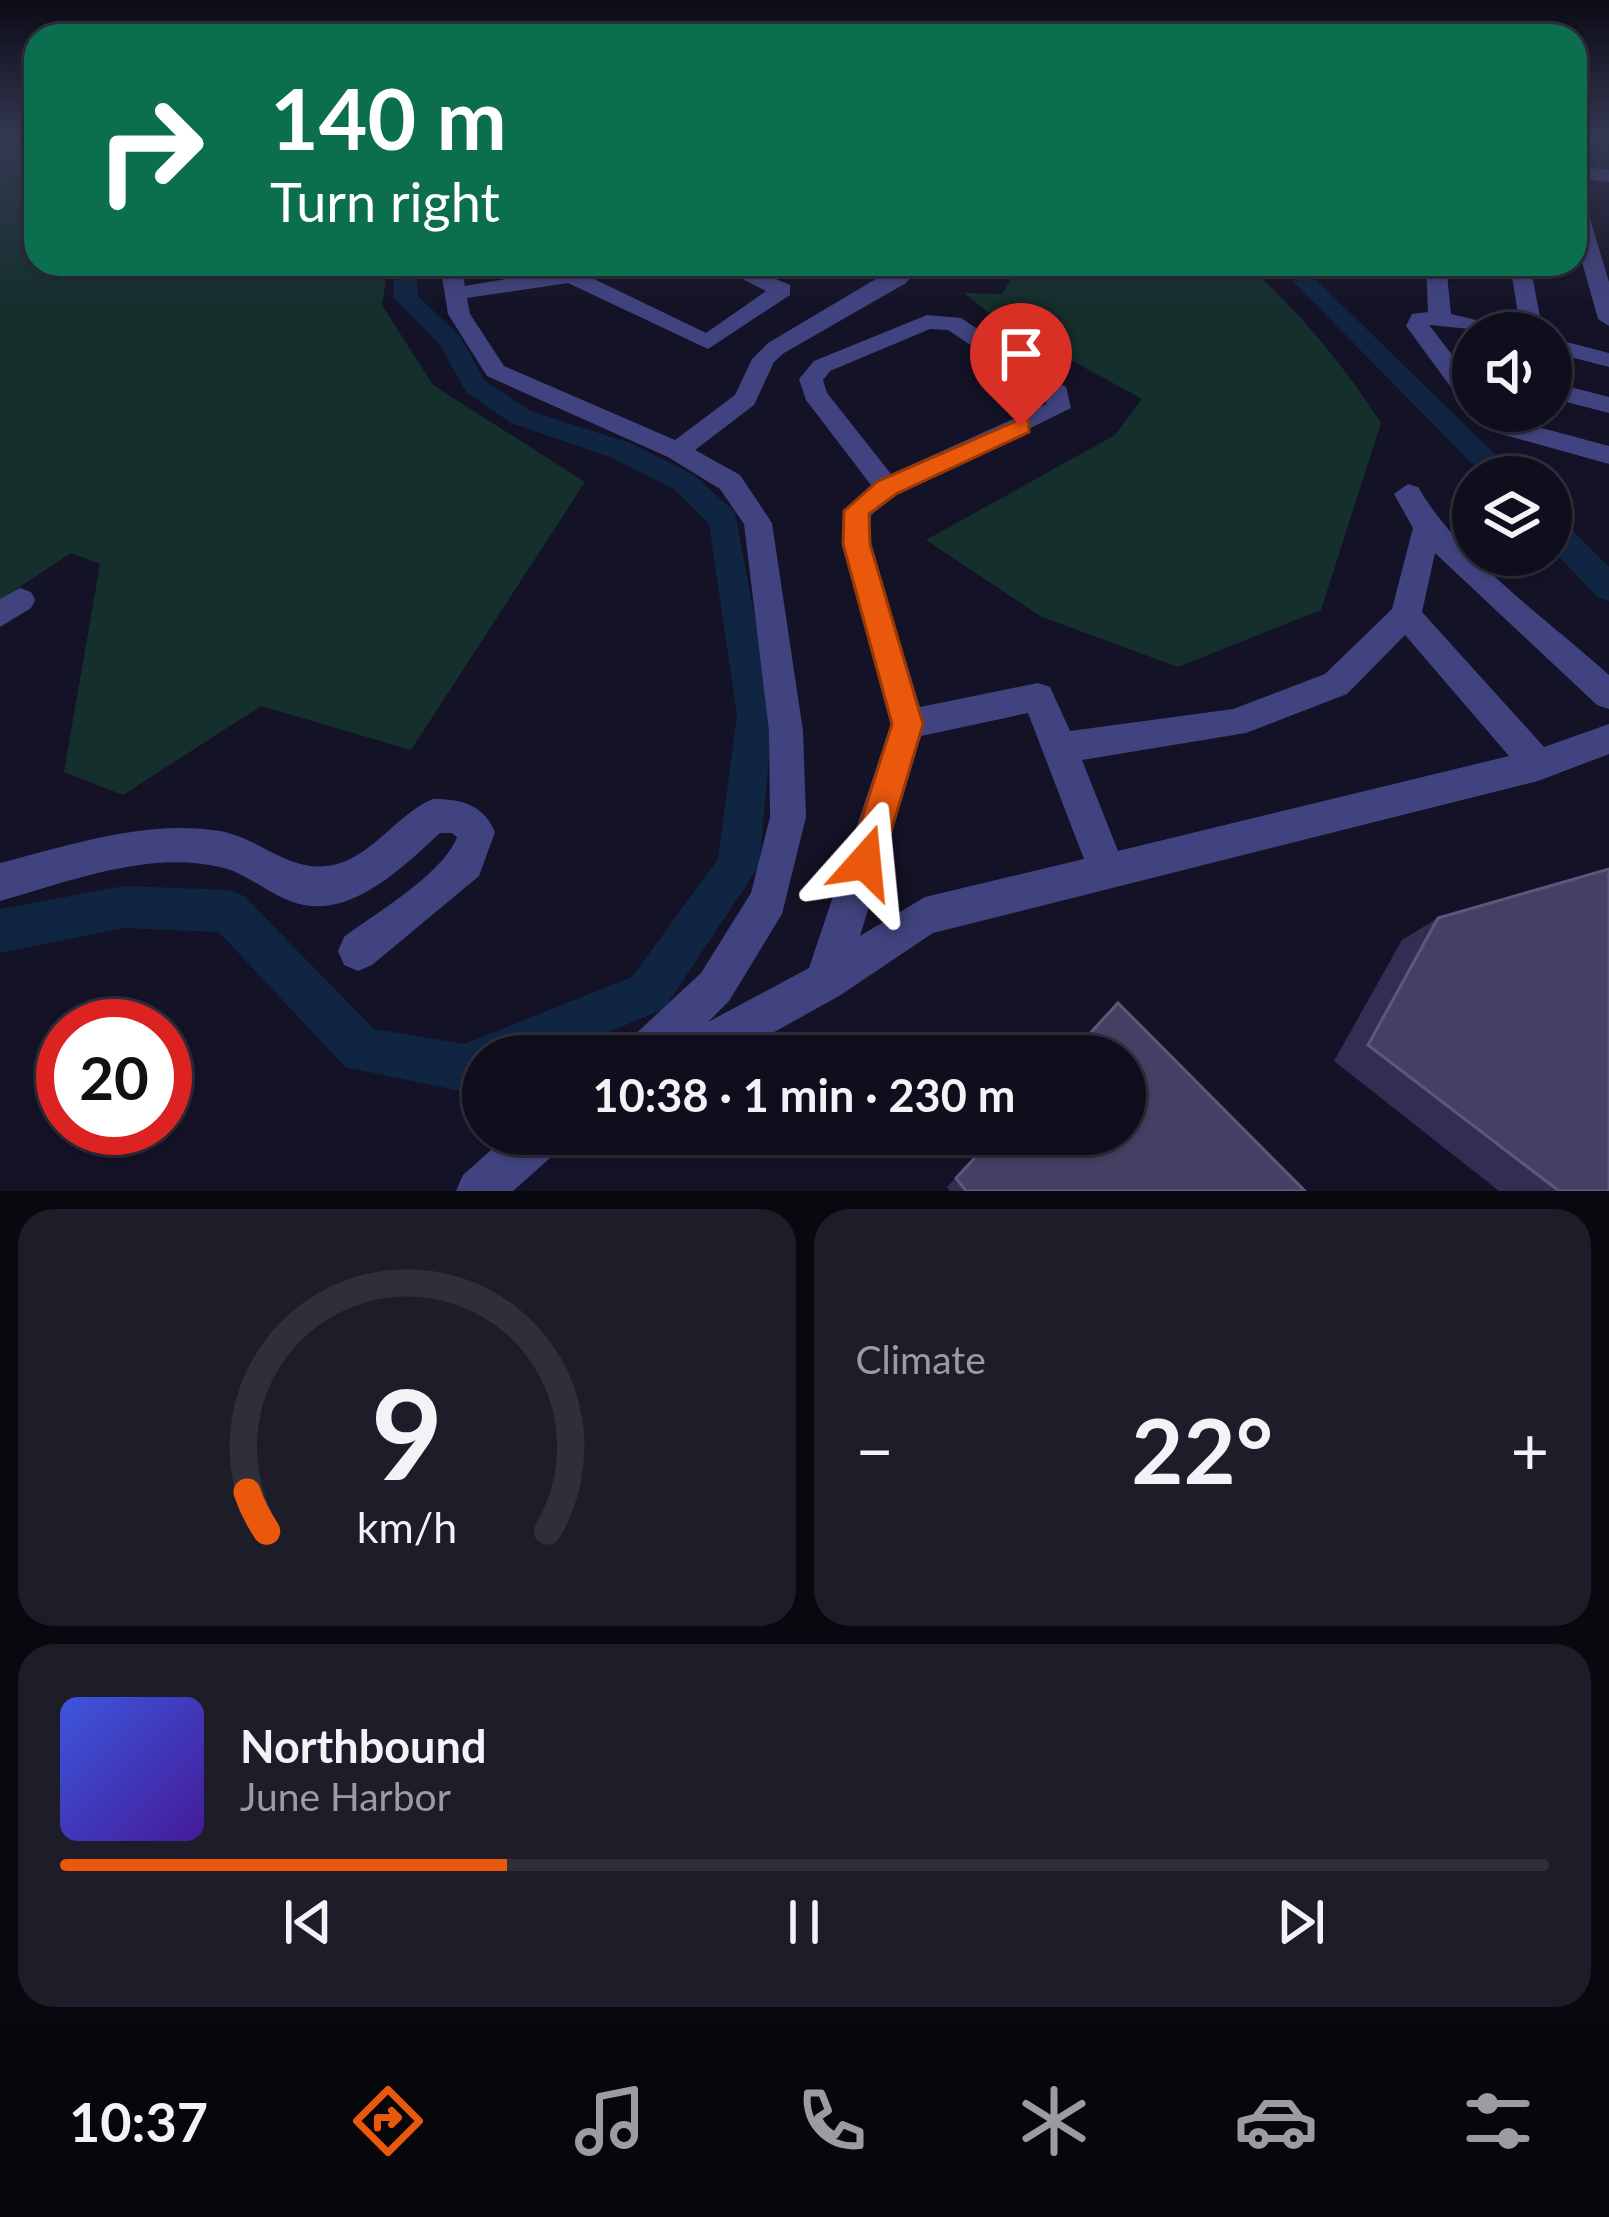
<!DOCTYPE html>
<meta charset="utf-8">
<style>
body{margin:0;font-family:Lato,sans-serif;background:#1d1c29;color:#f1f3f6;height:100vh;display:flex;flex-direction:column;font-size:45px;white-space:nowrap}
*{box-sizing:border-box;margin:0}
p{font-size:39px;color:#9b9ca3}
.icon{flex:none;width:66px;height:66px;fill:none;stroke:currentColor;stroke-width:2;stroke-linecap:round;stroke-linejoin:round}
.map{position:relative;height:1191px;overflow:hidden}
.panel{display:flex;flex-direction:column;gap:18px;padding:18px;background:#08080f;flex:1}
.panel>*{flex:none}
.hud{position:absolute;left:24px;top:24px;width:1563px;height:252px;border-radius:36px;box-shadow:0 3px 9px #0004,0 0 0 3px #2f2e3b;background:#0b6e4f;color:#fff;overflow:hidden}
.tools{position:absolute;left:1452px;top:312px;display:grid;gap:24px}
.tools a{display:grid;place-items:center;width:120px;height:120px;border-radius:50%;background:#0f0e1c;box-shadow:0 3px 9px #0004,0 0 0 3px #2f2e3b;font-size:60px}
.speed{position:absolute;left:36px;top:999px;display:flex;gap:24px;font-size:60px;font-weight:700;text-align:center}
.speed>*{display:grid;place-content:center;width:156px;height:156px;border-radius:50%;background:#0f0e1c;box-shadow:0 3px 9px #0004,0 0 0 3px #2f2e3b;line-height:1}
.speed .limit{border:18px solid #d22;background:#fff;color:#111}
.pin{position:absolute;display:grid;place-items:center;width:102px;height:102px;color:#fff;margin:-123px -51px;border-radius:50% 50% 50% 0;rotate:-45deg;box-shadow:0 0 12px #0007}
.pin .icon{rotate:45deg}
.me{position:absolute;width:132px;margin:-66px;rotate:18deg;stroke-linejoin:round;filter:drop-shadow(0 0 9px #0008)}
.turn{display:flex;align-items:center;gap:42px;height:252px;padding:0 48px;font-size:54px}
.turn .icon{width:156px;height:156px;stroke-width:2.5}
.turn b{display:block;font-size:84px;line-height:102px}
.big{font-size:90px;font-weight:700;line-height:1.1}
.panel .card{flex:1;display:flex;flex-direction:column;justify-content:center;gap:18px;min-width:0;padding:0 42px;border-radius:36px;background:#1d1c29}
.panel .dial{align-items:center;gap:0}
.dial svg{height:312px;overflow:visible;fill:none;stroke:#2f2e3b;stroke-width:7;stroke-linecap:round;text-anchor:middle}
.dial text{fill:#f1f3f6;stroke:none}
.song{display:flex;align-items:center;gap:36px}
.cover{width:144px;height:144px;border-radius:18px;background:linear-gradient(135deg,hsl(230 70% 55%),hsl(260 70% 35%))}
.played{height:12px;border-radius:6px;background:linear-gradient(90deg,#ea580c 30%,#2f2e3b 30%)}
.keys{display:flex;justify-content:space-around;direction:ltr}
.heat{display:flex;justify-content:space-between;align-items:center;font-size:66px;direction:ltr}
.panel .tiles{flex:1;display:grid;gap:18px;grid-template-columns:1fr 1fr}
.card:last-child{grid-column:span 2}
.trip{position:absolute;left:462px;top:1035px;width:684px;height:120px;border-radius:60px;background:#0f0e1c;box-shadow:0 3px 9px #0004,0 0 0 3px #2f2e3b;font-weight:700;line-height:120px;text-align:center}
.dock{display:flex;height:192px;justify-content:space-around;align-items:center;background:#06060b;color:#9b9ca3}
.dock .icon{width:84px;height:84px}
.dock .active{color:#ea580c}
.dock b{font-size:54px;color:#f1f3f6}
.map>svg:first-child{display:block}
</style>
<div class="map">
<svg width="1609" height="1191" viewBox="0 0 1609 1191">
<rect width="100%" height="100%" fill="#141226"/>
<g fill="#152f2d">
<polygon points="0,138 36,138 36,264 388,264 382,305 433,385 585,482 411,750 261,706 123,795 64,772 100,564 71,553 0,600"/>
<path d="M1019,264H1246C1300,312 1342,363 1381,423L1321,610L1178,667L1042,617L926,540L1115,435L1142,399L996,319L964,293L1002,294Z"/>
</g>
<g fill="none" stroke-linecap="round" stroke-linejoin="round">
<g fill="#102541" fill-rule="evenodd">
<polygon points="394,264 416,264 418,296 460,336 485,381 531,411 630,443 694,475 735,512 773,715 759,866 664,1009 551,1056 483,1056 483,1084 465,1092 345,1067 219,932 124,928 0,953 0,909 124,886 229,890 244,896 374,1029 464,1044 632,977 718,859 737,715 709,524 674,489 610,457 511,423 466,392 440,345 394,298"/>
<polygon points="1276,264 1300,264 1518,477 1485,477"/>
<polygon points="1551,517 1562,520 1609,567 1609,601 1597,597 1551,548"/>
</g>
<g fill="#414380" fill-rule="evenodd">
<polygon points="1575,166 1609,170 1609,182 1575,178"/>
<polygon points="1575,196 1585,202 1609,282 1609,326 1598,319 1575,237"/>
<path d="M440,264H460L465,286L591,264H625L590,277L706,333L766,291L713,264H741L790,285V295L708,349L568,283L467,298L470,314L504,366L675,440L735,395L752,359L768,343L901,264H923L906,283L784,353L774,362L754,405L695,450L740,475L772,523L803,731L806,817L782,914L729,1001L708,1022L809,968L891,724L842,544L843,511L871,485L806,400L799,379L814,361L927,315L961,318L1066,387L1071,408L897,494L871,515L870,544L920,707L1038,683L1050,687L1070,731L1233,709L1325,674L1392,609L1413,528L1394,494L1408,484L1418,487C1459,558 1546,618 1609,675V709L1597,705L1435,553L1422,612L1544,747L1609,724V754L1538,781L933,933L839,996L731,1056H622L628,1041L701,973L751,893L770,817L769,731L744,524L720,489L668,457L487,376L448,314ZM930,329L948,330L1045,395L1046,404L891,474L827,393L823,380L830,371ZM1405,635L1509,756L1118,851L1082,760L1246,733L1347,694ZM1028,713L1084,859L925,897L860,936L921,736Z"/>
<polygon points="1426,264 1446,264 1451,314 1509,328 1512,333 1429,325 1473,382 1473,411 1499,411 1512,420 1609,446 1609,464 1494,432 1473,417 1472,407 1464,405 1406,326 1412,314 1428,312"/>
<polygon points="1510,264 1530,264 1543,333 1521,333"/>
<polygon points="1551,338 1609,353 1609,367 1551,352"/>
<polygon points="1551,382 1609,397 1609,413 1551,398"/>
<polygon points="20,588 31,592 35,600 31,608 0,627 0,599"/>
<path d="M433,799C461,799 483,804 495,832L479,876L372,965L358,971L344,965L338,951L344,937C376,913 443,874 457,837L452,833H440C406,864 356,915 304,905C274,900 249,873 220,867C148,850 68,882 0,901V863C71,845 145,819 220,831C260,838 290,874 333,865C374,856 396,814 433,799Z"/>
<polygon points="509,1134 565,1134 559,1150 513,1191 456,1191 463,1175"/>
</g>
</g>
<g fill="#322d52">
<polygon points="1438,918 1609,1191 1499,1191 1334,1061 1402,940"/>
<polygon points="1118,1003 1305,1191 950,1191 947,1187 995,1134 1125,1134 1125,1056 1067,1056"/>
</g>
<g fill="#444064" stroke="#5c587c" stroke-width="3">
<polygon points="1609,869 1609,1191 1559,1191 1368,1045 1438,918"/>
<polygon points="1118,1003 1305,1191 966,1191 956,1178 997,1134 1125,1134 1125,1056 1069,1056"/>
</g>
<linearGradient id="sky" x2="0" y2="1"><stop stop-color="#0b0a15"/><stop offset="0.45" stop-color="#343952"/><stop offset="1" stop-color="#343952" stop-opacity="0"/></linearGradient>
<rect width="1609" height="305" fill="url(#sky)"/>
<polygon fill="#ea580c" stroke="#983908" stroke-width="3" points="1021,419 1029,421 1029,432 896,494 869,514 870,544 923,724 882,862 877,874 865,879 853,874 848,862 892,724 843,544 844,511 878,481"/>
</svg>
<div class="tools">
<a><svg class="icon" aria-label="sound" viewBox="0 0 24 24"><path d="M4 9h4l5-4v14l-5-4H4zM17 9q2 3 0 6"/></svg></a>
<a><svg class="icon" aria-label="layers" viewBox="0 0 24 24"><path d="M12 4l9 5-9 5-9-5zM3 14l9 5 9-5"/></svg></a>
</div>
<div class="speed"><div class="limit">20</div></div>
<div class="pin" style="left:1021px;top:426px;background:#d93025"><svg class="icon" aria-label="arrive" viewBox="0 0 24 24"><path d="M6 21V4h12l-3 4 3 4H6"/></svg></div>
<svg class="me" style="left:865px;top:862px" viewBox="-20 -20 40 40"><path d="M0-17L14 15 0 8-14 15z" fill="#ea580c" stroke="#fff" stroke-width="4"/></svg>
<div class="trip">10:38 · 1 min · 230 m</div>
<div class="hud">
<div class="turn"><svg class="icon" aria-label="right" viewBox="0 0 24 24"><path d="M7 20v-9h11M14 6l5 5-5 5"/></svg><div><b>140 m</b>Turn right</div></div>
</div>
</div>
<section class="panel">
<div class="tiles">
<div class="card dial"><svg viewBox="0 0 100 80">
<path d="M14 69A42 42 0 1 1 86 69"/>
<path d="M14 69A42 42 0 0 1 9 59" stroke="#ea580c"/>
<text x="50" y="56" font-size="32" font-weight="700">9</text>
<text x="50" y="72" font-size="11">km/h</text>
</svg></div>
<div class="card"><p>Climate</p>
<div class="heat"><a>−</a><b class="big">22°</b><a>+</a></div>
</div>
<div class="card">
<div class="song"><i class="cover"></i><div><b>Northbound</b><p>June Harbor</p></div></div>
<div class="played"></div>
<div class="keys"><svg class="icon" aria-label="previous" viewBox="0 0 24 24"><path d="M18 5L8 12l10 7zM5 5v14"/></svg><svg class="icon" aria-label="pause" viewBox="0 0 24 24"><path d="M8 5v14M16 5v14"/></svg><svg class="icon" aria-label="next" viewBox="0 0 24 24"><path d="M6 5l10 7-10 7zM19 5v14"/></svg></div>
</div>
</div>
</section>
<nav class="dock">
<b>10:37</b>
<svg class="icon active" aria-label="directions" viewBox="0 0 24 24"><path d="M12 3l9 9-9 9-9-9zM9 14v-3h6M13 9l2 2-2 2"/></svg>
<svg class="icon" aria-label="music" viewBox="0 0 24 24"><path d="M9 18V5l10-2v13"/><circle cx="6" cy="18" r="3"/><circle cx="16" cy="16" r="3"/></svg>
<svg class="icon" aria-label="phone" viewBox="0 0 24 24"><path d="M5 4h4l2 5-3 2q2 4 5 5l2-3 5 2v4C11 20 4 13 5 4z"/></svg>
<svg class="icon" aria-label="climate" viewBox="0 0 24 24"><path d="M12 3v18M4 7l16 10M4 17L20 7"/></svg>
<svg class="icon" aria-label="car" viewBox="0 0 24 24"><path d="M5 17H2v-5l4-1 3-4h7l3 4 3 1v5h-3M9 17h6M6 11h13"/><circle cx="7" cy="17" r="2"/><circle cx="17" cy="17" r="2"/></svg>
<svg class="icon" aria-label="filters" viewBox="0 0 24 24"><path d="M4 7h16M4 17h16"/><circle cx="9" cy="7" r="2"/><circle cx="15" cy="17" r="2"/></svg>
</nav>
